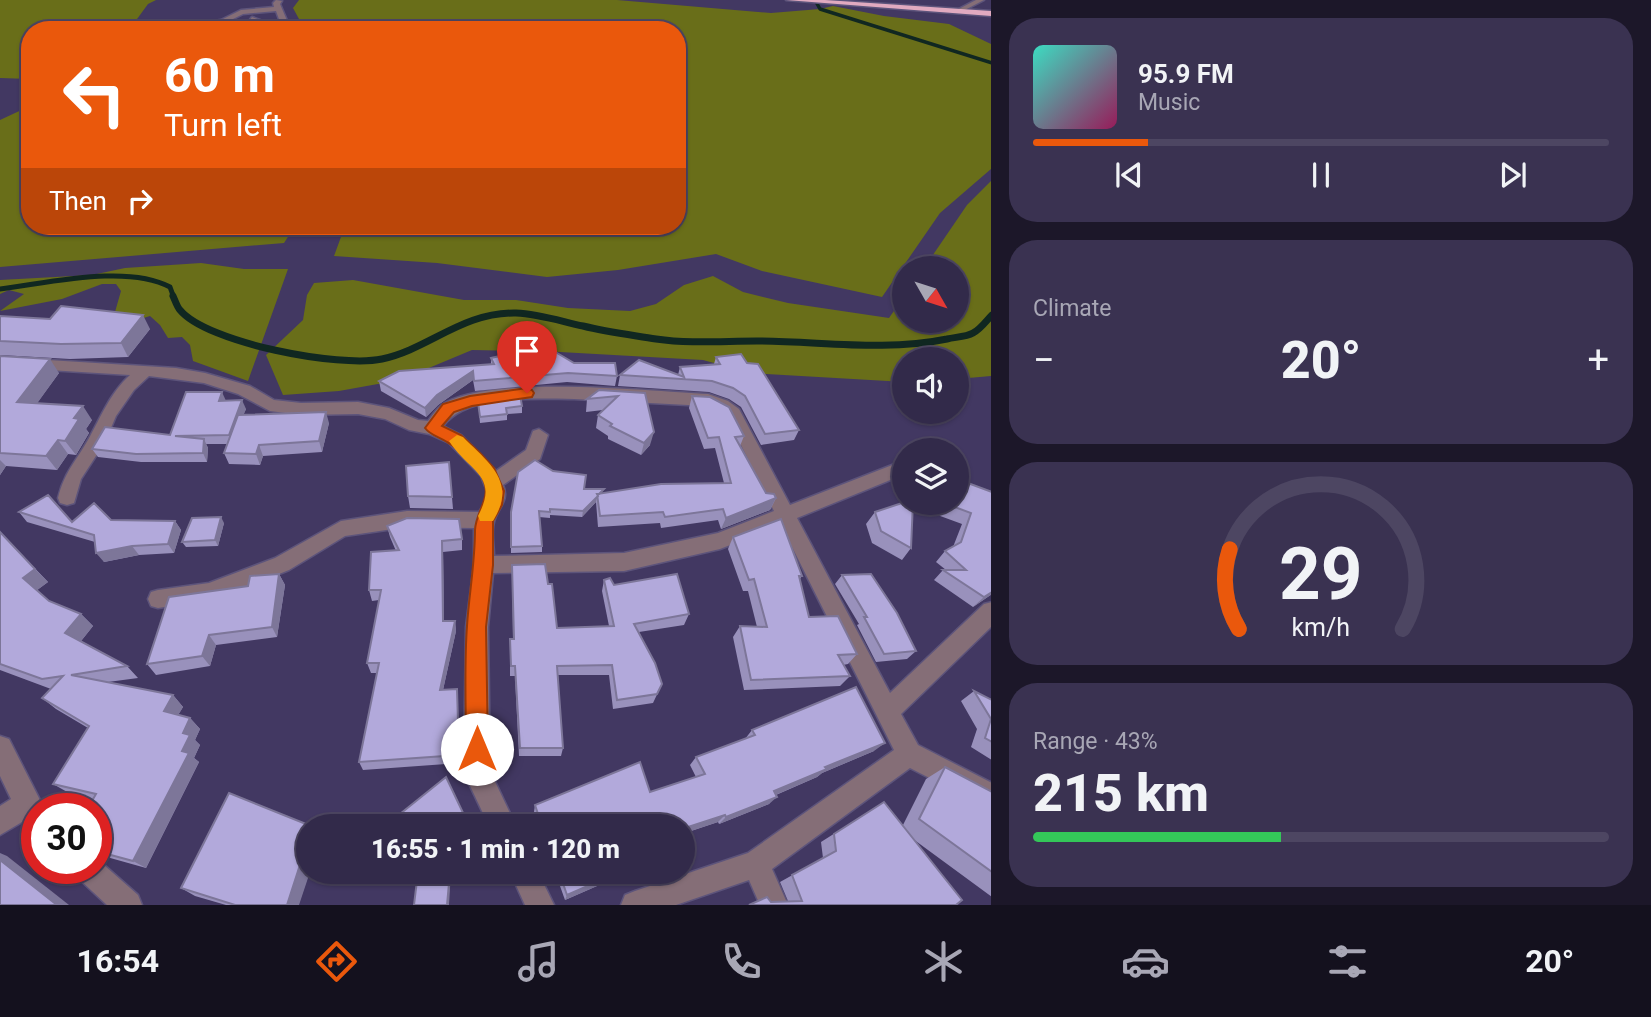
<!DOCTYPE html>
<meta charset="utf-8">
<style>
body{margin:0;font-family:Roboto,sans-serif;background:#3a3251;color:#f1f3f6;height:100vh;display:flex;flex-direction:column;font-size:26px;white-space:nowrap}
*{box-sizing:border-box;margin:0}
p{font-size:23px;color:#a8a7b5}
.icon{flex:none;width:38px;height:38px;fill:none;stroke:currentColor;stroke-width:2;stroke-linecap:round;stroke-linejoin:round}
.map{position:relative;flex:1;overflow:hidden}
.side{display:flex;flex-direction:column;gap:18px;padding:18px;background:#1c1729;width:660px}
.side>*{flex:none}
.guide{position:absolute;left:21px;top:21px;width:665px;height:214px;border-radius:28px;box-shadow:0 2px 5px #0004,0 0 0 2px #4d4662;background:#ea580c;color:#fff;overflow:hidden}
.needle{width:46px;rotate:129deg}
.controls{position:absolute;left:892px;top:256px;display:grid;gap:14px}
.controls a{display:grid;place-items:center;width:77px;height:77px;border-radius:50%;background:#322a4a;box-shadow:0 2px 5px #0004,0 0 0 2px #4d4662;font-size:35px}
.speed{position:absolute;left:21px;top:793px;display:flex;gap:14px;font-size:35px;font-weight:700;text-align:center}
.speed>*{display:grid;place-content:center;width:91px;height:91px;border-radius:50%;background:#322a4a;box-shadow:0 2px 5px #0004,0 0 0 2px #4d4662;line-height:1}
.speed .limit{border:10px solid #d22;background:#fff;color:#111}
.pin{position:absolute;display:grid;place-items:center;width:60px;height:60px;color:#fff;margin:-72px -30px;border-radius:50% 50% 50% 0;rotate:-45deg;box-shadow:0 0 7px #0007}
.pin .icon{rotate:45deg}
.me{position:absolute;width:77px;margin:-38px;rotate:0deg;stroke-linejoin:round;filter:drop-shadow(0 0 5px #0008)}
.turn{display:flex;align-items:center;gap:24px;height:147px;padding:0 28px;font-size:32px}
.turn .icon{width:91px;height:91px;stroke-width:2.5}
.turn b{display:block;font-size:49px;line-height:60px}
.then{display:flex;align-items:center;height:66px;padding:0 28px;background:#0003;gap:14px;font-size:26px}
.big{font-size:52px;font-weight:800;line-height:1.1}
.side .card{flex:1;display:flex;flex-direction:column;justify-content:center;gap:10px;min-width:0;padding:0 24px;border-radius:28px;background:#3a3251}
.side .dial{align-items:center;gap:0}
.dial svg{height:182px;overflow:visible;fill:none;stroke:#4d4662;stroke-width:7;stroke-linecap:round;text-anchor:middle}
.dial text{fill:#f1f3f6;stroke:none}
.song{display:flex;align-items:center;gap:21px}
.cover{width:84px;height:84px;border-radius:10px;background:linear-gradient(135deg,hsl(170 70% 55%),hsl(330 70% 35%))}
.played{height:7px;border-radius:4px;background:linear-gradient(90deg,#ea580c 20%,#4d4662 20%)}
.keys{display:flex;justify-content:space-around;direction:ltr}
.heat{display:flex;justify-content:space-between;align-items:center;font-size:38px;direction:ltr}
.charge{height:10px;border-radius:5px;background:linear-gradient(90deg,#34c759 43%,#4d4662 0)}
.trip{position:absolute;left:296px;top:814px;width:399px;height:70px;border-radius:35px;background:#322a4a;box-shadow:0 2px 5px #0004,0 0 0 2px #4d4662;font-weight:800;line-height:70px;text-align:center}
.tabs{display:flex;height:112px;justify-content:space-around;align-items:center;background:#14111e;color:#a8a7b5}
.tabs .icon{width:49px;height:49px}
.tabs .active{color:#ea580c}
.tabs b{font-size:32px;color:#f1f3f6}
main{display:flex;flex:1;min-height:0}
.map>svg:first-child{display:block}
</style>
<main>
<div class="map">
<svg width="992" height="905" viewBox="0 0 992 905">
<rect width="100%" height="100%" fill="#423862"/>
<g fill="#696e19">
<polygon points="0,0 156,0 148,4 129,30 30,30 30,79 0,78"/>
<polygon points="299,0 617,0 771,13 820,9 833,6 884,16 949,24 991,44 991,169 940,213 882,297 762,271 716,254 618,270 547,277 437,263 334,256 345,226 677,226 677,30 305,30 293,8"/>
<polygon points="30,106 30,226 295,226 284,243 0,267 0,120"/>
<polygon points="991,181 991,376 957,379 957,359 905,359 905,382 750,373 703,360 560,352 472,350 400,380 339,391 283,395 266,355 303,320 307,295 314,283 353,280 464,300 516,300 568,308 630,311 656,304 684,285 713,276 743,292 788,303 889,318 905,295 905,320 957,320 957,268 924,268 967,205"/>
<polygon points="201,263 244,269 288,269 248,381 193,361 190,345 182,337 168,338 160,325 150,316 128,323 115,312 121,291 116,284 102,284 62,299 0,311 24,294 9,290 0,294 0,280 92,275 125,268"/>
</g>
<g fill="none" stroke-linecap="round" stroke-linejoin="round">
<polyline stroke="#102721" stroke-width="3.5" points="815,0 820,9 992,63"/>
<path stroke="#102721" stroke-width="5" d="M0,289C49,283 127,264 170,287L174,298"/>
<path stroke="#102721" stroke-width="7" d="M173,296C175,300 177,307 180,310C207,343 340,368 382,359C429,349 462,312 516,313C539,314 560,321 583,326C607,332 632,335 656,339C690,344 723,341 757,341C820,341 884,352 947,339C955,337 966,337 973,333C980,330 987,320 992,315"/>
<g stroke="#5d547b" stroke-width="3">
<g id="minor">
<polygon points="276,0 282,1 280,4 291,30 283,30 276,11 243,14 223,24 199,23 221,20 241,10 274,7 273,3"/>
<polygon points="976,0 984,0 959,13 953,12"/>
<polygon points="252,17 282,28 283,30 272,30 249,21"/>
<path d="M0,357L176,368L205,373L250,386L274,400L301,403L358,402L389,408L418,420L428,421C432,416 436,409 442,405C487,374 650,391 708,394L728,401L739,409L790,505L905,460V474L797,518L890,693L984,604L992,602V626L901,714L918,745L992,783V810L910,768L772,869L788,905H760L749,880L676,905H621L625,895L635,891L748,853L894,750L781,525L720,549L624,571L493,573L488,627L490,771L516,826H489L464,773L466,627L474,565V528L407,527L345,536L289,570L216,599L158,608L151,606L148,599L151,592L158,590L209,583L275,558L341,521L407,511L479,512L485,503L487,491L481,476L449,443L429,434L409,430L385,419L358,414L301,415L270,411L238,394L204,383L149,376L134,390L116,416L105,442L81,479L74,503L67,505L60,503L58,498C64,473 76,461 88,440C101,417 110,393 130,375L0,367ZM574,399L707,406L727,417L774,511L718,533L624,553L494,556C494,546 491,532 494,522C497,508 510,501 503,485L540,459L548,435L539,429L533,431L526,450L496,471L461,435L443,426C468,393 536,399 574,399Z"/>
<polygon points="0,736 9,739 44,808 37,808 37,834 28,830 22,822 0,835 0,806 11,799 0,776"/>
<polygon points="96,858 138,895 142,905 107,905 78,878 74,868 96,868"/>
<polygon points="510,872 538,872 554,905 525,905"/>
</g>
</g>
<g stroke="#5d547b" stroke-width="3">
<polygon id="highway" points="786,0 825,0 992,11 992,16"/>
</g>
<use href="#minor" fill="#856e77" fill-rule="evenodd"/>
<use href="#highway" fill="#e1aac0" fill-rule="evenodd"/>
</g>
<g fill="#9991bc">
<polygon points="0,316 50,319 150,329 128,357 70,359 0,355"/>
<polygon points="0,356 59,373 37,403 92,420 86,429 89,433 76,455 68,454 57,470 6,466 0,475"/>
<polygon points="716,357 747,363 799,430 794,440 761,445 741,407 729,399 709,392 618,386 620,375 678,375 680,367 714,364"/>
<polygon points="491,358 523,365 574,363 617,376 615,386 567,382 475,391 473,380 438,405 426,417 381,391 379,381 491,364"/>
<polygon points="645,393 650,445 641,455 608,439 608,436 596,428 598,415 603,410 586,412 587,399"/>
<polygon points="692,396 744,436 740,446 766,493 776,498 770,510 721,529 718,520 661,528 660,523 598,527 596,502 582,517 550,515 550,518 539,517 542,546 542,552 511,553 511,512 584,489 603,493 724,483 715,448 704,449 689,408"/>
<polygon points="226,401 246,409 243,415 329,423 322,452 263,456 260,465 229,464 224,453 227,444 206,444 208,448 207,462 141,462 98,457 92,449 170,435"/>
<polygon points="478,402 522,406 522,413 507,414 507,420 480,423"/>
<polygon points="449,462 453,509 410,508 408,496"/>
<polygon points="992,492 992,594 973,607 934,580 943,570 946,570 936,562 945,551 953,547 962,524 913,506 911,548 902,560 872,543 866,524 875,512 913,502 957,502"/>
<polygon points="19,512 72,522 111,520 175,521 181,530 174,553 139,555 104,562 95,542 27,522"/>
<polygon points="224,523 218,546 186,547 182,542"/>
<polygon points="387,526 462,539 462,550 443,552 444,621 455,621 456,631 443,690 457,689 460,763 363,770 359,762 377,673 371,673 367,663 379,600 372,601 369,590 396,551 390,537"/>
<polygon points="0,532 48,582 37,590 49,601 81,614 93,626 81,641 127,666 138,678 108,682 173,695 183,707 178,715 190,718 200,729 195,740 200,745 194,758 199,762 146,868 96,854 96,808 93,799 69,793 53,784 88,728 56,709 42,698 51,689 0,670"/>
<polygon points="733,537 802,576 799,580 809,617 857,654 848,664 843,665 850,676 840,686 744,690 733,637 740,626 757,627 748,591 743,591 728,549"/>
<polygon points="512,565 548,584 557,628 609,626 602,591 604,580 689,614 684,625 639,632 662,684 653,703 613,709 609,675 558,675 563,748 561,756 519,756 515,676 510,676 510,639 513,639"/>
<polygon points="279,574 285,585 277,637 216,645 210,666 156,675 147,664 248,586"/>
<polygon points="842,575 916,651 907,659 876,662 857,625 859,624 835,584"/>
<polygon points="974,691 992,700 992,760 971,747 977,729 961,701"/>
<polygon points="752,730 874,751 822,773 817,777 776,795 769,804 719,824 718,822 682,834 682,826 538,826 534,812 535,805 650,792 696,777 690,765 696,757 745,739"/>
<polygon points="945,767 992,792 992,897 913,839 956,905 771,902 788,901 780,882 823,858 821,842 884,802 903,825 926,779"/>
<polygon points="555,872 629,872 565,900"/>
<polygon points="181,888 299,905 226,905 195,896"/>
</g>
<g fill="#7d7699">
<polygon points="143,315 150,329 128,357 121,343"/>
<polygon points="50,359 59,373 28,416 17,402"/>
<polygon points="473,371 473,380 438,405 426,417 425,408 437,395"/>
<polygon points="222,392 226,401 219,401"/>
<polygon points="242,400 246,409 232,444 229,435"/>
<polygon points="83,406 92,420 86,429 89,433 76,455 65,441 74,418"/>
<polygon points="326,412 329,423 322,452 319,441"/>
<polygon points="654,432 650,445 641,455 644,443"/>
<polygon points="204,439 208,448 207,462 203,453"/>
<polygon points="58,440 68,454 57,470 46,456"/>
<polygon points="259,445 263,456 260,465 256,454"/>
<polygon points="0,460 6,466 0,475"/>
<polygon points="597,496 596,502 582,517 583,511"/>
<polygon points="776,498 770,510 721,529 726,518"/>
<polygon points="221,517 224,523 218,546 215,540"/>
<polygon points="175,521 181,530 174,553 168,544"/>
<polygon points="442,541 443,552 444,631 443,621"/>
<polygon points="132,546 139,555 104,562 96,553"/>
<polygon points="35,569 48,582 36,591 23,578"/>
<polygon points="279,574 285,585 277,637 272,627"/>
<polygon points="992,592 992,594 973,607 984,597"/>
<polygon points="81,614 93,626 78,645 65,633"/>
<polygon points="455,621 456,631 441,699 440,690"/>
<polygon points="209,635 216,645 210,666 202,656"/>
<polygon points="173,695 183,707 174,722 164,711"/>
<polygon points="190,718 200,729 195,740 200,745 194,758 199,762 146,868 133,861 182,751 183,733"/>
<polygon points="885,743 874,751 822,773 817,777 766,799 774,791 825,767"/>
<polygon points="777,797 769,804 719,824 726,817"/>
<polygon points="725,815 718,822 682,834 682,829"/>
<polygon points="465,817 466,823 463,826 455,826"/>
<polygon points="308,840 308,872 310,872 299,905 287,905"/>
<polygon points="0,853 7,856 69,905 57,905 0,860"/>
<polygon points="401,872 410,872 393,886 390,881"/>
<polygon points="450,872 451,872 449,905 447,905"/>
<polygon points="620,872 629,872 565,900 567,895"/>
</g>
<g fill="#b2a9db" stroke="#7d7699" stroke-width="2">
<polygon points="61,306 143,315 121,343 61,344 0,341 0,316 50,319"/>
<polygon points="552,350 574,363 615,363 617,376 568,373 474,381 473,371 437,395 425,408 379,381 399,371 494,364 491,358 518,352 523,365"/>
<polygon points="741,354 747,363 758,364 799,430 765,434 745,396 733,388 712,381 620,375 639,360 684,377 680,367 720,364 716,357"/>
<polygon points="0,356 50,359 17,402 83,406 74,418 79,419 65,441 58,440 46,456 0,453"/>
<polygon points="599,390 645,393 654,432 644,443 610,426 612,424 598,415 618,396 587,399"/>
<polygon points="186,392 222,392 219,401 242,400 229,435 175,436 204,439 203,453 136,454 92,449 105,427 170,435"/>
<polygon points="520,395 522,406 506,408 507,414 480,417 478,402"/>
<polygon points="692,396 710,397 729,407 744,436 735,437 766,493 774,494 776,498 726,518 723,509 665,517 663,512 600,516 597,494 661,484 731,483 719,437 708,438"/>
<polygon points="326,412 319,441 259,445 256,454 224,453 238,415"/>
<polygon points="535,460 553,471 586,475 584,489 604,489 599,494 597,494 598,496 583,511 550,509 550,512 539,511 542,546 511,547 511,512 518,472"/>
<polygon points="449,462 452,497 408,496 406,466"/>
<polygon points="957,479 992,492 992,592 984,597 943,570 966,570 945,551 961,542 971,513 941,502 957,502"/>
<polygon points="48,495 72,522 94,503 111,520 175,521 168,544 132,546 96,553 94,535 19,512"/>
<polygon points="905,502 913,502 911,548 881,531 875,512"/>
<polygon points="221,517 215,540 182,542 192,518"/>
<polygon points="407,518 459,519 462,539 442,541 443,621 455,621 440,690 457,689 459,755 359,762 379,663 367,663 381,590 369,590 371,552 399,550 387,526"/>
<polygon points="781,519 802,576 799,576 809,617 838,616 857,654 838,655 850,676 751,680 740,626 767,627 754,579 749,580 733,537"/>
<polygon points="0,532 35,569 23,578 49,601 81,614 65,633 127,666 71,675 173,695 164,711 190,718 183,733 190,735 182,751 189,753 133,861 96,851 96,808 88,808 96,794 53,784 89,726 42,698 63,676 42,679 0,664"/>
<polygon points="545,564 548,584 552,584 557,628 614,626 604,580 610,578 614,585 677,574 689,614 634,624 655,663 662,684 657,694 617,700 612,665 557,666 563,748 520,748 515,666 511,666 510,639 514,639 512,565"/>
<polygon points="279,574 272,627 209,635 202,656 147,664 169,597 248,586 250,576"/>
<polygon points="871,574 897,613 916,651 884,654 864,617 867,617 842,575"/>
<polygon points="856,687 885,743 825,767 827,769 774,791 777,797 726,817 725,815 682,829 682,826 542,826 535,805 640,762 650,792 705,774 696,757 755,735 752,730"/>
<polygon points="974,691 992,700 992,742 985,738 991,719"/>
<polygon points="945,767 992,792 992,872 919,819"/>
<polygon points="446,777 465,817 455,826 385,826"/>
<polygon points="229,793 311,826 308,826 308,840 287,905 235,905 181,888"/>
<polygon points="884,802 962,900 956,905 749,905 767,897 771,902 802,901 792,875 836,851 834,834"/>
<polygon points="0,860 57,905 0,905"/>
<polygon points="385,872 401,872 390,881"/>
<polygon points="418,872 450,872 447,905 414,905"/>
<polygon points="559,872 620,872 567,895"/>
</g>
<path fill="#ea580c" stroke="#983908" stroke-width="2" d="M527,388L532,390L534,393L532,397L472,406L454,412L442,426L461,435L480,453L494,468L504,491L502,505L493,521V565L486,627L488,749L485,757L477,760L469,757L466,749C466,708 464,666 467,626C469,594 475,563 475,530C476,509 494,497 481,475C474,464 458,448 447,442C439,437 430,435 425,428L443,404L470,396Z"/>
<path fill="#f59e0b" d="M457,435L463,437C490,464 517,482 493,521H480L478,516C500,475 469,472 449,441Z"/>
</svg>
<div class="controls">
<a><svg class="needle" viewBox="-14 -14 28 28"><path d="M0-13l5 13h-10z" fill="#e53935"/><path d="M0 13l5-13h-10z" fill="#a8a7b5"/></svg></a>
<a><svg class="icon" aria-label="sound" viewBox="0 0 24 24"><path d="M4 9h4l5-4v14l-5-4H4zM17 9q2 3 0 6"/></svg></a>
<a><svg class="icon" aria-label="layers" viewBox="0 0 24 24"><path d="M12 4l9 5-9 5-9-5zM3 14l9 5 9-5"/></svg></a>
</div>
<div class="speed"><div class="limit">30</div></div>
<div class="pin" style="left:527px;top:393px;background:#d93025"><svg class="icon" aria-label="arrive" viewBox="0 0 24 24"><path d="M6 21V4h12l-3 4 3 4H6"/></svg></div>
<svg class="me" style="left:477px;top:749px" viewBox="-20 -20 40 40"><circle r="19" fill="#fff"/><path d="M0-13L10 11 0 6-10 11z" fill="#ea580c"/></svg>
<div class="trip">16:55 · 1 min · 120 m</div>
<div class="guide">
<div class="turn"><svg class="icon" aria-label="left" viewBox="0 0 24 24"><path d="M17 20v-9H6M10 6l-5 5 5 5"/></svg><div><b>60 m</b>Turn left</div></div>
<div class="then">Then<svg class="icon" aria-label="right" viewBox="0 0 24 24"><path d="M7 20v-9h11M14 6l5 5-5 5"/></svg></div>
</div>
</div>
<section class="side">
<div class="card">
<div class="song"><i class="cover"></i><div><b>95.9 FM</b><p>Music</p></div></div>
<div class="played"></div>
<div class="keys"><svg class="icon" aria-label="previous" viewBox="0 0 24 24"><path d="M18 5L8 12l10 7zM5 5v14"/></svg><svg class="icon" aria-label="pause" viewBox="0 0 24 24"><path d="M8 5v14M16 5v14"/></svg><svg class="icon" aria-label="next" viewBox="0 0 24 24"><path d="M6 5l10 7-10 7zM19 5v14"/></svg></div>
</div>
<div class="card"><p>Climate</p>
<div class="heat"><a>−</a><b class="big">20°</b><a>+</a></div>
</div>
<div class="card dial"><svg viewBox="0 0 100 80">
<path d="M14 69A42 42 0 1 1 86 69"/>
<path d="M14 69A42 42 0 0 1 10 34" stroke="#ea580c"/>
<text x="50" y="56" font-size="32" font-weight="700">29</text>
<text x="50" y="72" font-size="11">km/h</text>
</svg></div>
<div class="card"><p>Range · 43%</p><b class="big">215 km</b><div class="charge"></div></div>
</section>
</main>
<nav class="tabs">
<b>16:54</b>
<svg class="icon active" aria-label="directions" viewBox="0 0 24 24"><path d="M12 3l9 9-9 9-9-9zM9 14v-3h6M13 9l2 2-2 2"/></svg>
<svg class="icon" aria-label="music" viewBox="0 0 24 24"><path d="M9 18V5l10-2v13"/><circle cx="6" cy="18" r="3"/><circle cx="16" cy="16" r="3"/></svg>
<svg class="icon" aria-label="phone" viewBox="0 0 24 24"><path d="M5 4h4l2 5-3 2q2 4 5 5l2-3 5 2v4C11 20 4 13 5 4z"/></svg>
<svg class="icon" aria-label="climate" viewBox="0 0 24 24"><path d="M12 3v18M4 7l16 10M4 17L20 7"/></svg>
<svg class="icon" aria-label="car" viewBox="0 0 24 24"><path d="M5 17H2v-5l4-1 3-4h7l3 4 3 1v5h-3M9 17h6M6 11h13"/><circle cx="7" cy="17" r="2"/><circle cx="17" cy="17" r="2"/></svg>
<svg class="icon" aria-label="filters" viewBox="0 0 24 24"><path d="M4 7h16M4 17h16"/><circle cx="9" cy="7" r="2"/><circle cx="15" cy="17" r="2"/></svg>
<b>20°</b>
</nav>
